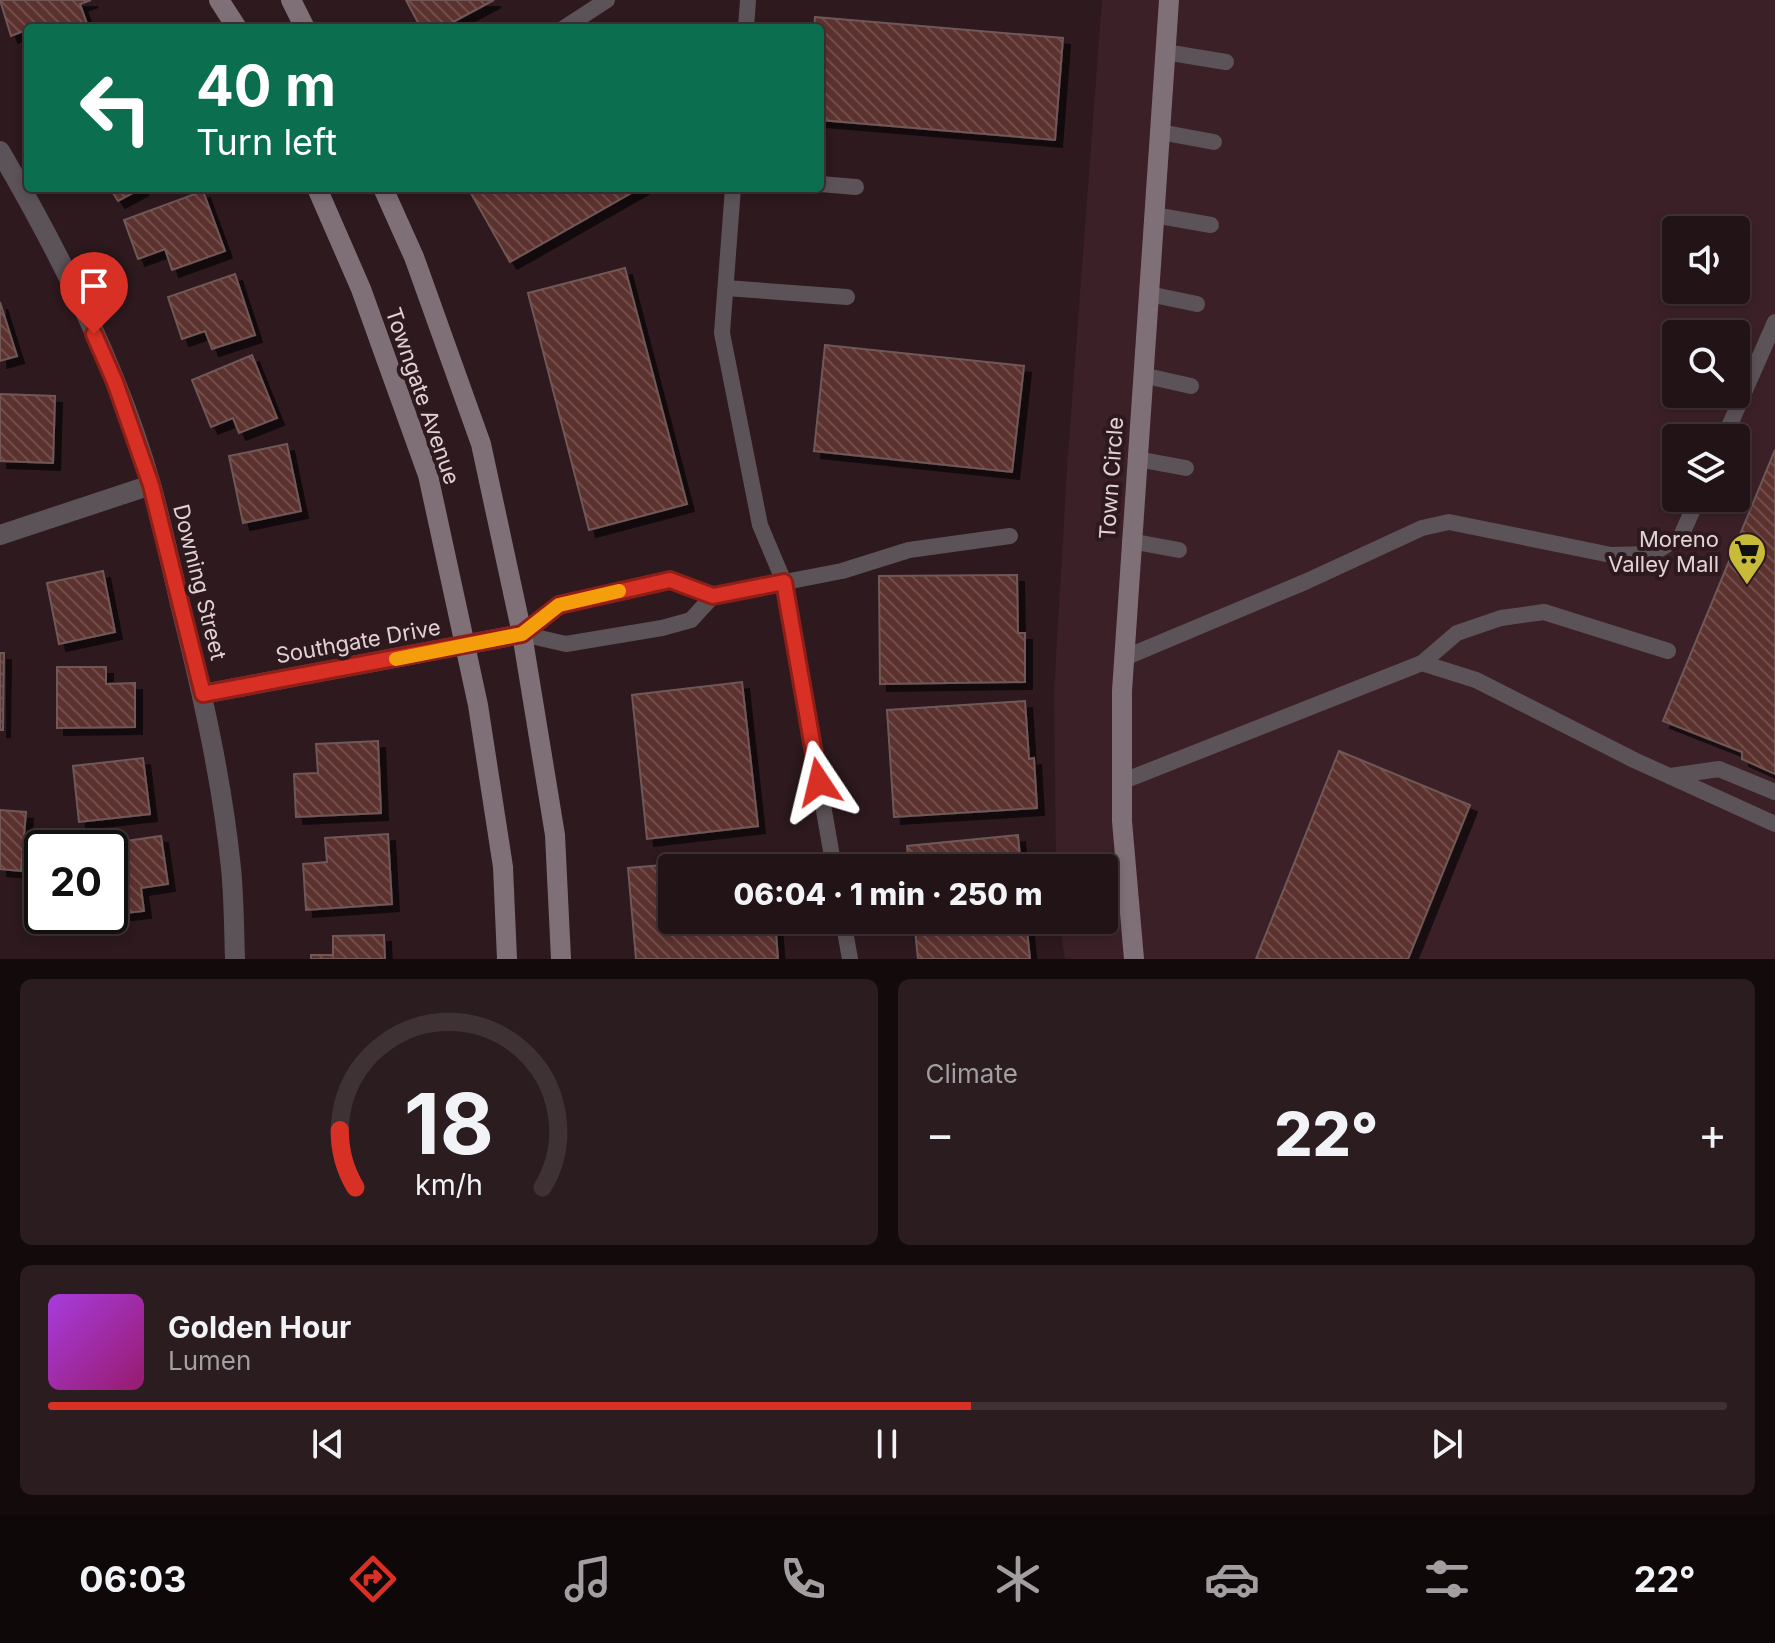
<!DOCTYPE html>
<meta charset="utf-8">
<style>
body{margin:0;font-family:Inter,sans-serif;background:#2a1c1f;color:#f1f3f6;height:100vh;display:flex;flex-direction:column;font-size:30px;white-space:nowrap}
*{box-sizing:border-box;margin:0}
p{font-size:26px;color:#a29ea1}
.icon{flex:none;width:44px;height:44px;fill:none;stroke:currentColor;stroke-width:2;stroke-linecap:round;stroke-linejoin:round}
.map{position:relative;height:959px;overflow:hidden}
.details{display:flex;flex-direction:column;gap:20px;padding:20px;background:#130a0c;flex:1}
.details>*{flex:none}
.guide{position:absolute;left:24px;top:24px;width:800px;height:168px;border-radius:8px;box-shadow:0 4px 12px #0003,0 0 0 2px #3f3235;background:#0b6e4f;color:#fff;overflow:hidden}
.tools{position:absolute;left:1662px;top:216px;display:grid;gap:16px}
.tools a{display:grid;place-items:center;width:88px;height:88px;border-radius:8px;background:#221316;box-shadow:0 4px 12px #0003,0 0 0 2px #3f3235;font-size:40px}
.speed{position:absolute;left:24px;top:830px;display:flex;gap:16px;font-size:40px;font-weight:700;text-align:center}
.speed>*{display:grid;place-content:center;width:104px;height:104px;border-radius:50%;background:#221316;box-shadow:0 4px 12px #0003,0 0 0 2px #3f3235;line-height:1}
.speed .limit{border:4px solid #111;border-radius:12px;background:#fff;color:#111}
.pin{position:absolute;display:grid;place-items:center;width:68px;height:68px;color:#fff;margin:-82px -34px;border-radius:50% 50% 50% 0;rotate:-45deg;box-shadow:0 0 8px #0007}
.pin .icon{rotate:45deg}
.me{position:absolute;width:88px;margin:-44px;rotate:350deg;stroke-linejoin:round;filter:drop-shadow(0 0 6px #0008)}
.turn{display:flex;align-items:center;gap:28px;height:168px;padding:0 40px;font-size:36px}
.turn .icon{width:104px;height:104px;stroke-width:2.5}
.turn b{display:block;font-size:56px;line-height:68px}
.big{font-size:60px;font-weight:800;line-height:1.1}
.details .widget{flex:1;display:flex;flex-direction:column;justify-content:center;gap:12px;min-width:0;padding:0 28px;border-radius:12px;background:#2a1c1f}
.details .dial{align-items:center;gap:0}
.dial svg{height:208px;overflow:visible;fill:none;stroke:#3f3235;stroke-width:7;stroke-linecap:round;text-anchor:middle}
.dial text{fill:#f1f3f6;stroke:none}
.song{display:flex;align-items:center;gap:24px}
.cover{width:96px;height:96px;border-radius:12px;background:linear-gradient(135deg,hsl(280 70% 55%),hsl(320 70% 35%))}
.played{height:8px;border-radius:4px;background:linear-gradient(90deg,#d93025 55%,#3f3235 55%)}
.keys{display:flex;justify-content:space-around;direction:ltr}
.heat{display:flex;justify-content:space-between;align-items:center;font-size:44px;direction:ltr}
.details .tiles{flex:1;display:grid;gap:20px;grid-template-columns:1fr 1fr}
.widget:last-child{grid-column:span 2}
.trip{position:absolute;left:658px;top:854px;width:460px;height:80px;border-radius:8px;background:#221316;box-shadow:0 4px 12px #0003,0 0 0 2px #3f3235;font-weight:800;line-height:80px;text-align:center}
.tab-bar{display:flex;height:128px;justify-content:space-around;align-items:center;background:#0e0809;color:#a29ea1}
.tab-bar .icon{width:56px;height:56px}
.tab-bar .on{color:#d93025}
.tab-bar b{font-size:36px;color:#f1f3f6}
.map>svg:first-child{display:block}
</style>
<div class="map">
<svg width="1775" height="959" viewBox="0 0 1775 959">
<defs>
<pattern id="building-back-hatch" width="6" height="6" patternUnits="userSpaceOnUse" patternTransform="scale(2)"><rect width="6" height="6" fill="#5b312d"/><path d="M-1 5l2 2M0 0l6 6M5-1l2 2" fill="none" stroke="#724e4b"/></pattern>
<filter id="shadow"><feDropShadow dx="7" dy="7" stdDeviation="0" flood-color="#0009"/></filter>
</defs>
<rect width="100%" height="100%" fill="#2d191e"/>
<path fill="#3b2127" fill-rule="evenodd" d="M1102,0H1775V959H1065L1059,920H1104V868H1056L1054,692L1068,454ZM1676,230H1736V290H1676ZM1676,334H1736V394H1676ZM1676,438H1736V498H1676Z"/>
<g fill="url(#building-back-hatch)" stroke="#705856" stroke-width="2" filter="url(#shadow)">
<polygon points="0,0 91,0 80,4 87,24 76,28 40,28 39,25 11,36"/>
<polygon points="406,0 494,0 442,28 421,28"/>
<polygon points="815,17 1063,38 1055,140 820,120 820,28 814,28"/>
<polygon points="110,188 142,188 118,201"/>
<polygon points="468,188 640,188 510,262"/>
<polygon points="203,191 225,251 172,270 165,249 138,259 124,220"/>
<polygon points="625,268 687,504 589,530 528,293"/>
<polygon points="235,274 255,335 212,349 205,331 182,339 168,297"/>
<polygon points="0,302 17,356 0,361"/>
<polygon points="825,345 1024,366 1012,472 814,451"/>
<polygon points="252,355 277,418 239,433 233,418 211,427 192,380"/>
<polygon points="0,394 55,396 53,463 0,461"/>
<polygon points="287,444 301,511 243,523 229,456"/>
<polygon points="1775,450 1775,774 1742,759 1742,752 1663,721"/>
<polygon points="103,571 115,632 59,644 47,583"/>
<polygon points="1017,575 1018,633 1025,633 1025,682 880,684 879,576"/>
<polygon points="0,653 4,653 3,730 0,730"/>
<polygon points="57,667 106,667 106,684 135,683 135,727 57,728"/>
<polygon points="742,682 758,826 647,839 632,695"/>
<polygon points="1025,701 1029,759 1034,758 1037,808 894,817 887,710"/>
<polygon points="378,741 381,813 296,817 294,774 318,773 316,744"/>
<polygon points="1339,751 1470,805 1408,959 1256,959"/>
<polygon points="143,758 150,814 79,822 73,766"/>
<polygon points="0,810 26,812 21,871 0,869"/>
<polygon points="388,834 392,904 306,910 303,864 327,862 325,838"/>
<polygon points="1018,835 1021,868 909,868 907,846"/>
<polygon points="161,836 168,884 141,888 144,911 110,915 110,848 78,848"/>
<polygon points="770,856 771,868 672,868 672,920 775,920 778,959 636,959 628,868"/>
<polygon points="914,920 1026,920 1030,959 918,959"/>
<polygon points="384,935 385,959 311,959 311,955 333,955 333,936"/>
</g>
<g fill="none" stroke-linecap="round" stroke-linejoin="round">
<g stroke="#5c5358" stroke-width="16">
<polyline points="564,28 607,0"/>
<polyline points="746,28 748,0"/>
<polyline points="1165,52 1226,62"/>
<polyline points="1160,132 1214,142"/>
<polyline points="820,184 856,187"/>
<polyline points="733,188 722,333 760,525 784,582 834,868"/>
<polyline points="1154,215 1211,225"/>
<polyline points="726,288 847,297"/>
<polyline points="1149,294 1197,304"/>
<polyline points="1142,375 1191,386"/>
<polyline points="1724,438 1775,322"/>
<polyline points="1137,459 1186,468"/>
<polyline points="1130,541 1179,550"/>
<polyline points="522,634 559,605 670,580 713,596 842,571 909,550 1010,536"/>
<polyline points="522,634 566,644 662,628 691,620 713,596"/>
<polyline points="1124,658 1305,582 1422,528 1449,522 1611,555 1652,554 1681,536 1698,498"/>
<polyline points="1422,663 1457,633 1501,618 1544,612 1668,651"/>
<polyline points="1670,776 1719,769 1775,792"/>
<polyline points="1121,782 1422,663 1476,680 1634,760 1775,824"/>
<polyline points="843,920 850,959"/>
</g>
<g stroke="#5c5358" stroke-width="20">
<path d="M0,151C61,255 119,371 152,488C163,529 172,570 182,612C203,696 222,781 231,868C234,898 234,929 235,959"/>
<polyline points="0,535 151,485"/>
<polyline points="203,694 522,634"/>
</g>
<g stroke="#7f6f77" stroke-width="20">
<polyline points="219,0 237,28"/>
<polyline points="291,0 305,28"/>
<polyline points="317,188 361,289 428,475 478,705 503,867 507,959"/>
<polyline points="383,188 414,257 481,444 522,634 555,835 561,959"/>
<polyline points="1134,959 1122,821 1122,691 1169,0"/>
</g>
</g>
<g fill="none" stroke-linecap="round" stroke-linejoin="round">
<g stroke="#8d1f18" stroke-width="20">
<polyline id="route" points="94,334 115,382 151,485 203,694 522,634 559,605 670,580 713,596 784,582 819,782"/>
</g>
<use href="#route" stroke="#d93025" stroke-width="14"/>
<polyline stroke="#f59e0b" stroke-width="14" points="396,659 522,634 559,605 619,591"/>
</g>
<defs>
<g id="supermarket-pin" transform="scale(2)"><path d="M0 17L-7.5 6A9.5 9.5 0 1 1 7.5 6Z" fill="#c9bb3a" stroke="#2d191e"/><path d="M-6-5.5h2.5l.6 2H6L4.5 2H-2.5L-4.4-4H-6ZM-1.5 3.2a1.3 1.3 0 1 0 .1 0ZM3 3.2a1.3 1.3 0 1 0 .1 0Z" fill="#111"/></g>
</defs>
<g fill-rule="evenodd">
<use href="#supermarket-pin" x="1747" y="552"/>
</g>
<g text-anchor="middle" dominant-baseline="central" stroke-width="8" stroke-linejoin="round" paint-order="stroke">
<g font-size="22" fill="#e1d2d5" stroke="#2d191e">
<text transform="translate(423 396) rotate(71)">Towngate Avenue</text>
<text transform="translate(1111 478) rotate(-86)">Town Circle</text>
<text transform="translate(200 582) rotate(76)">Downing Street</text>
<text transform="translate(358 641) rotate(-10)">Southgate Drive</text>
</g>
<g font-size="22" fill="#e1d2d5" stroke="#2d191e" text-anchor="end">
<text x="1719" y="539">Moreno<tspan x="1719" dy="25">Valley Mall</tspan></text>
</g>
</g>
</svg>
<div class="tools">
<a><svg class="icon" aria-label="sound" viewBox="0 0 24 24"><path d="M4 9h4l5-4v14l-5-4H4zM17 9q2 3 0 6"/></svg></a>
<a><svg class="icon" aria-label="search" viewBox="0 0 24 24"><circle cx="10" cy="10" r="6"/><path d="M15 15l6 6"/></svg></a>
<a><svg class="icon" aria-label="layers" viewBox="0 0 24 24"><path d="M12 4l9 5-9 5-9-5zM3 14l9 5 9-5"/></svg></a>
</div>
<div class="speed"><div class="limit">20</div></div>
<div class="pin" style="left:94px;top:334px;background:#d93025"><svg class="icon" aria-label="arrive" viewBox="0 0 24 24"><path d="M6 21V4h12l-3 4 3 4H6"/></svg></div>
<svg class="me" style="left:819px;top:782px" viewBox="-20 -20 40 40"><path d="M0-17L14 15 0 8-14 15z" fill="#d93025" stroke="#fff" stroke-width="4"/></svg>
<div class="trip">06:04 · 1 min · 250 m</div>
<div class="guide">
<div class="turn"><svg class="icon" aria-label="left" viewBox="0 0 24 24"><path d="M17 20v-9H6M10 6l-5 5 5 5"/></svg><div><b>40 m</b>Turn left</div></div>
</div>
</div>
<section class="details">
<div class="tiles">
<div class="widget dial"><svg viewBox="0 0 100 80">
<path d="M14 69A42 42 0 1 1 86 69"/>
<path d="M14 69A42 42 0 0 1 8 47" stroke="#d93025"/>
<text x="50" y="56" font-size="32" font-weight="700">18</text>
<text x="50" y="72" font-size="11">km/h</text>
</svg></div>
<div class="widget"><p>Climate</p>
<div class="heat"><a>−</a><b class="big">22°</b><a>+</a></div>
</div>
<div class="widget">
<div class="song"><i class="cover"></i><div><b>Golden Hour</b><p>Lumen</p></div></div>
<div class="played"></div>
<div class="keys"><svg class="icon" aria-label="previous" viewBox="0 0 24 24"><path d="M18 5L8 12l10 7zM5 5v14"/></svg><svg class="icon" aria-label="pause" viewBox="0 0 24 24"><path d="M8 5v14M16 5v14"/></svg><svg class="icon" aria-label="next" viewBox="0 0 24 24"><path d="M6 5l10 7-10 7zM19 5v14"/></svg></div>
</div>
</div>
</section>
<nav class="tab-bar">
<b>06:03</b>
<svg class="icon on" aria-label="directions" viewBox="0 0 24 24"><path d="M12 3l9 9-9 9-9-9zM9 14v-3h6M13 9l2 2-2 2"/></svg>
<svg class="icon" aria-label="music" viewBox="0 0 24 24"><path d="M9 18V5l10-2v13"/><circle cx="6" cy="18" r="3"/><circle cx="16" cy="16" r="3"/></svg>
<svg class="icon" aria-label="phone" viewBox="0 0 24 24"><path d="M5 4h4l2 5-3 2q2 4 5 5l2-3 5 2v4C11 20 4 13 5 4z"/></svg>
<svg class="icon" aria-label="climate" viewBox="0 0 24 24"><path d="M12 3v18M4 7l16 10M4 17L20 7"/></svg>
<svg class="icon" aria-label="car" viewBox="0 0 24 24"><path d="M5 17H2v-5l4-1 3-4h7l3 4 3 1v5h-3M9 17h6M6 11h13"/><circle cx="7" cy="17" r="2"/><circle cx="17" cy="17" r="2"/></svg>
<svg class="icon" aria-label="filters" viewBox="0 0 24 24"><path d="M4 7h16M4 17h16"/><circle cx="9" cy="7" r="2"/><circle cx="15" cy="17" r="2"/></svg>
<b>22°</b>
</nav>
